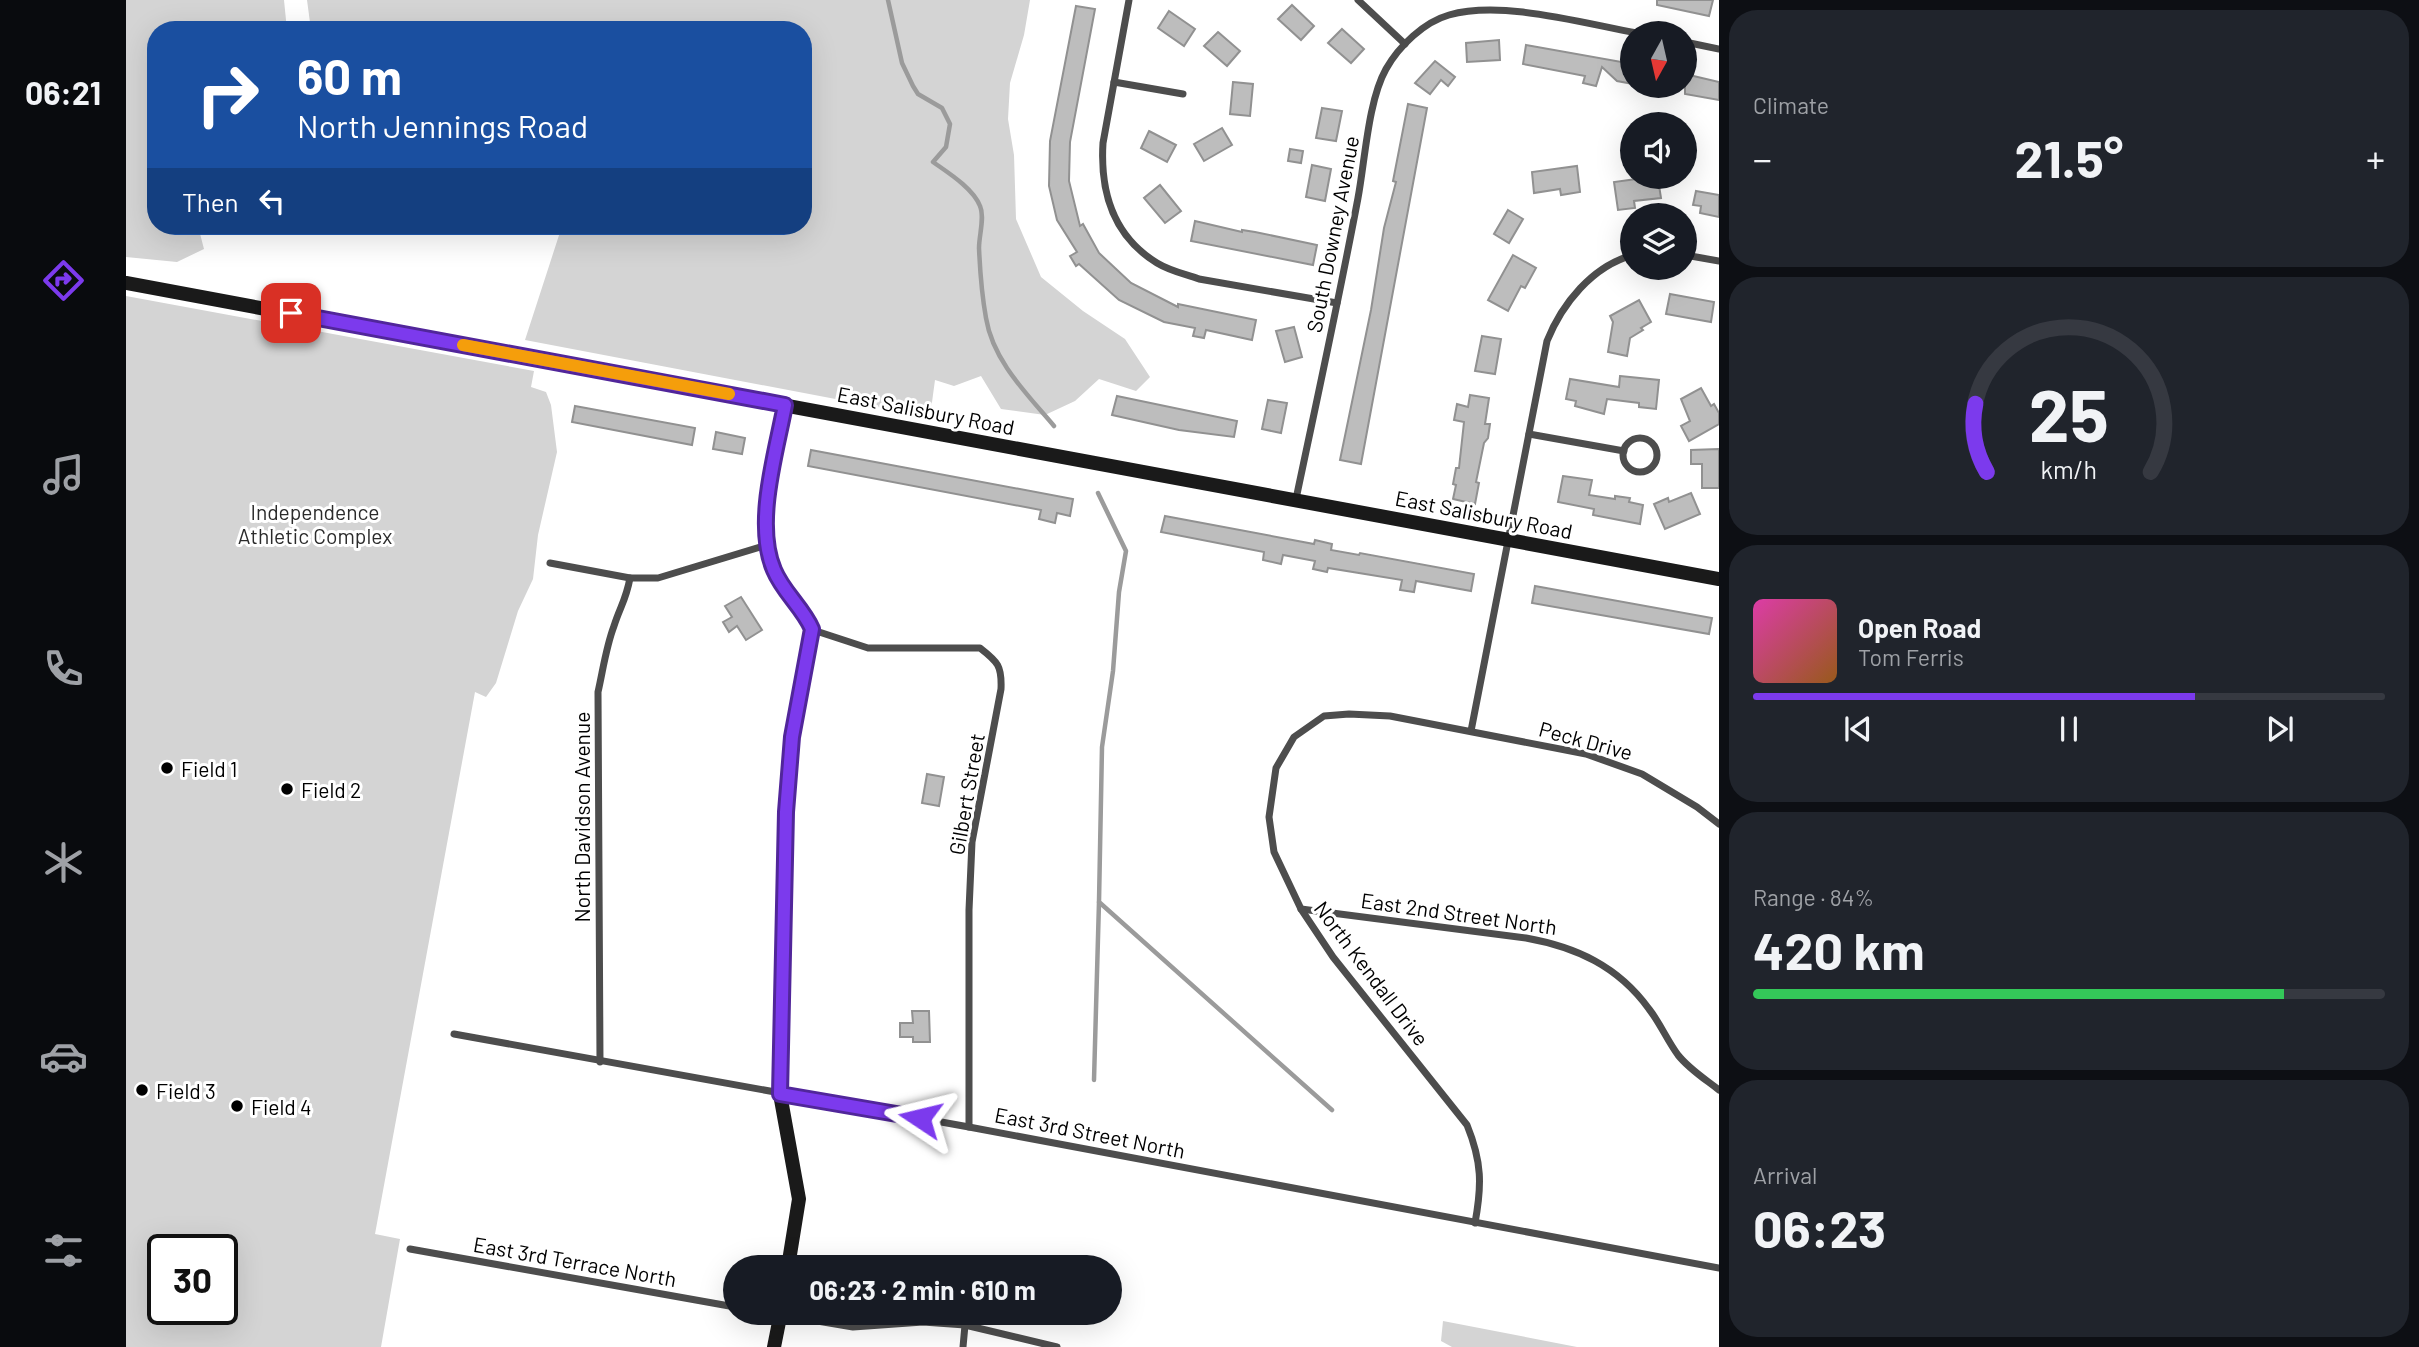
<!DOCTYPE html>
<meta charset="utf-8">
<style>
body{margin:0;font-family:Barlow,sans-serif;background:#20242c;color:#f1f3f6;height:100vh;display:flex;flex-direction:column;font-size:26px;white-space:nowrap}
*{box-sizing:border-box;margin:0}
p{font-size:23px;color:#9ea1a6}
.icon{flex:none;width:38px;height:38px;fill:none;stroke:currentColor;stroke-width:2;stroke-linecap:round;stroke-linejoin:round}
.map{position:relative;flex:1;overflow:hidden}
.details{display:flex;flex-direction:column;gap:10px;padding:10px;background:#0d0f14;width:700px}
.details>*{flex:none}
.guide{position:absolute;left:21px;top:21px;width:665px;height:214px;border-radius:28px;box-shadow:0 7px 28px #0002;background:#1a4fa0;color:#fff;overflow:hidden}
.needle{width:46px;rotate:188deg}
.controls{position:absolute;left:1494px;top:21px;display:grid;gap:14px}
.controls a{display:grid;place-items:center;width:77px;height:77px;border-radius:50%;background:#171b24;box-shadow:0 7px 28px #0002;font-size:35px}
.speed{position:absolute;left:21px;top:1234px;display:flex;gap:14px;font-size:35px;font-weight:700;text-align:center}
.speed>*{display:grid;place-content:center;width:91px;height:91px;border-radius:50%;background:#171b24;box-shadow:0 7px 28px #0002;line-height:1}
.speed .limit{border:4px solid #111;border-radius:10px;background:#fff;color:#111}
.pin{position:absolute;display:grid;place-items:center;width:60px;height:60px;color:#fff;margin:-30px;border-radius:14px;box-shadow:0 4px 10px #0006}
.me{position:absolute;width:77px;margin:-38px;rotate:280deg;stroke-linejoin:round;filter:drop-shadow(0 0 5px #0008)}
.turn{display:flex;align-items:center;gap:24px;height:147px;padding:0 35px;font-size:32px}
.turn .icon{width:91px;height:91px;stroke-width:2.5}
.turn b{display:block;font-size:49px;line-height:60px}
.then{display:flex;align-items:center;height:66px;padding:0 35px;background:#0003;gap:14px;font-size:26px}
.big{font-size:52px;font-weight:700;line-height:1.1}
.details .card{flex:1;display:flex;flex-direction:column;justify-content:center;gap:10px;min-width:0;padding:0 24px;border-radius:28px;background:#20242c}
.details .dial{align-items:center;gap:0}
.dial svg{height:182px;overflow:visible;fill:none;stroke:#363941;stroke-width:7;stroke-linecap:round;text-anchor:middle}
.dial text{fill:#f1f3f6;stroke:none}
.song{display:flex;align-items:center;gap:21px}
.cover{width:84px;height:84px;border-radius:10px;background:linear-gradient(135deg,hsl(320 70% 55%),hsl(30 70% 35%))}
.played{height:7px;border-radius:4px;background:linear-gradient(90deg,#7c3aed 70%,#363941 70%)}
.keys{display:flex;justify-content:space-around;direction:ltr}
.heat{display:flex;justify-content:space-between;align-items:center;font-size:38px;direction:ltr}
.charge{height:10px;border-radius:5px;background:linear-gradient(90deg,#34c759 84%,#363941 0)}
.trip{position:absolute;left:597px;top:1255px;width:399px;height:70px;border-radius:35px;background:#171b24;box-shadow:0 7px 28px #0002;font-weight:700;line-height:70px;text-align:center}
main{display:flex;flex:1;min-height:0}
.tab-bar{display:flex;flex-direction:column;width:126px;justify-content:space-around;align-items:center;background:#090b0e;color:#9ea1a6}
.tab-bar .icon{width:49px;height:49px}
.tab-bar .on{color:#7c3aed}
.tab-bar b{font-size:32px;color:#f1f3f6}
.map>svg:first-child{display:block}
</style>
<main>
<nav class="tab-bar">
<b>06:21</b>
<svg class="icon on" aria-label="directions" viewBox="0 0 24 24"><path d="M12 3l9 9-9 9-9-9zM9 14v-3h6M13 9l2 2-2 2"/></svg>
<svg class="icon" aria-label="music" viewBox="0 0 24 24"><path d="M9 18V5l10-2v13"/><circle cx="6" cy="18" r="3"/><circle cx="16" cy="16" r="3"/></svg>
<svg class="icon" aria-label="phone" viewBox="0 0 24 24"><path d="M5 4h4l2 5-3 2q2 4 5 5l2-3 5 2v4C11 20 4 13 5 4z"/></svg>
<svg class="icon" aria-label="climate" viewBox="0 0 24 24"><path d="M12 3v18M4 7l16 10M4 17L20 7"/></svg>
<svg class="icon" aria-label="car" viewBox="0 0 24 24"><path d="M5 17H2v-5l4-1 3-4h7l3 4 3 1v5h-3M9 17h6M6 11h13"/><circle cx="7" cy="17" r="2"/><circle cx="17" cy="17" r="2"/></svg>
<svg class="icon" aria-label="filters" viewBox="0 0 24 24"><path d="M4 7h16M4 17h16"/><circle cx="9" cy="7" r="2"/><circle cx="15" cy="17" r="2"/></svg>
</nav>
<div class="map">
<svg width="1593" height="1347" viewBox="0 0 1593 1347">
<rect width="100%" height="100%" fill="#fff"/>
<g fill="#d4d4d4" fill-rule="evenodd">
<polygon points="0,0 158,0 161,30 30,30 30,226 72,226 78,249 51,262 0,257"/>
<polygon points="181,0 904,0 898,35 884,83 882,119 888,155 890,219 915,277 957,311 999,339 1024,377 1010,391 973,379 949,401 919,415 875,409 855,376 828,386 809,380 804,417 399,340 436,226 677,226 677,30 185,30"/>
<path d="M0,296L408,371L405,387L420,392L425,405L431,452L412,535L407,579L392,611L370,683L360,697L349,692L249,1234L274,1239L255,1347H0ZM37,1250H96V1309H37Z"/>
<polygon points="1317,1321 1451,1347 1326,1347 1315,1341"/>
</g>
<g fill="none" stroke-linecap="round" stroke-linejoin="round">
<g stroke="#9b9b9b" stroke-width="4.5">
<path d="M762,0L776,63L787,86L792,94L816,108L824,124L820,147L807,162C821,172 847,188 854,206C859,217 853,235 853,248C854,271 856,296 860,318C867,361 901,394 928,426"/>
<polyline points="972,493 1000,551 993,592 987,671 976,747 973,902 1206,1110"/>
<polyline points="968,1080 973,902"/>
</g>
</g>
<g fill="#bdbdbd" stroke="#919191" stroke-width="2">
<polygon points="1531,0 1587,0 1583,16 1531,5"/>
<polygon points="1166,5 1188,26 1175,40 1152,19"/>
<polygon points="950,6 969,9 944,142 943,181 954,226 957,224 973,253 1005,283 1052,307 1052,304 1130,320 1126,340 1080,330 1078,338 1067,336 1069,328 1038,322 993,300 953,264 950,266 944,256 951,252 931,220 923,186 924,141"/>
<polygon points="1043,11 1069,29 1058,46 1032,28"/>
<polygon points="1216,29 1238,49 1225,63 1202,43"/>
<polygon points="1092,32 1114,51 1101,66 1078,46"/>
<polygon points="1373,40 1374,60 1341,62 1340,43"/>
<polygon points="1400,45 1507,64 1507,84 1491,81 1476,67 1470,86 1457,83 1459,76 1397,64"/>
<polygon points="1309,61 1329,77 1322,86 1315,80 1304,94 1289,83"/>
<polygon points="1559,74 1593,82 1593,100 1559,94"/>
<polygon points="1107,82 1127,84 1124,116 1104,114"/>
<polygon points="1282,104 1301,108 1235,464 1214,460 1245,310 1258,228 1270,182 1267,181"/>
<polygon points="1196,108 1216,111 1210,141 1190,138"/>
<polygon points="1096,128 1106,145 1078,161 1068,144"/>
<polygon points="1023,131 1050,145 1041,162 1015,148"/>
<polygon points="1164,149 1177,151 1175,163 1162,161"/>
<polygon points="1186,165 1205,169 1199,201 1180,197"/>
<polygon points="1451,166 1454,192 1435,195 1434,189 1408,193 1406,172"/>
<polygon points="1518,178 1518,181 1532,179 1535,198 1508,201 1509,208 1492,210 1488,182"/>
<polygon points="1034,185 1055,211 1039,223 1018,198"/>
<polygon points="1570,191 1593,195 1593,217 1574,213 1575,206 1567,205"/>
<polygon points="1382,210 1397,219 1383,243 1368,234"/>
<polygon points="1069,221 1116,232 1116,230 1129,232 1191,245 1187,265 1065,241"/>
<polygon points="1387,255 1410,268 1399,288 1395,286 1382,311 1362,300"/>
<polygon points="1544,294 1588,302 1585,322 1540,314"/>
<polygon points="1513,300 1525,322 1515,328 1517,330 1504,338 1501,356 1482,352 1487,322 1484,316"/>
<polygon points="1168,327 1176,357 1159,362 1150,331"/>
<polygon points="1356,336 1375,339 1369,374 1349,371"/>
<polygon points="1494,376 1533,380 1530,409 1513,407 1513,403 1481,399 1478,414 1449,406 1450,401 1440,399 1444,379 1493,387"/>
<polygon points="1575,388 1585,406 1588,404 1593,413 1593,424 1563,441 1555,426 1564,421 1555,399"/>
<polygon points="1344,395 1363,398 1359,424 1364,424 1362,438 1358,443 1350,482 1353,483 1349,504 1327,499 1330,485 1327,484 1330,468 1333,468 1338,422 1328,420 1331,404 1342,407"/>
<polygon points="991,396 1111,421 1108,437 1053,430 986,415"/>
<polygon points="1142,400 1161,403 1155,433 1136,429"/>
<polygon points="449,406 569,428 566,445 446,422"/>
<polygon points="590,432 619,438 616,454 587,449"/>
<polygon points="1593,449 1593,488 1576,488 1576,464 1565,464 1565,450"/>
<polygon points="685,450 947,499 944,516 931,513 929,523 913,519 915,510 682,466"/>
<polygon points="1437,476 1466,480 1463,495 1489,499 1489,496 1504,498 1503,502 1517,505 1514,524 1467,515 1468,509 1432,502"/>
<polygon points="1565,493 1574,514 1539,529 1528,504 1542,498 1543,502"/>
<polygon points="1039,516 1188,544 1189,540 1206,544 1205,550 1233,555 1234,553 1348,574 1345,591 1290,581 1288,592 1274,590 1276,580 1202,568 1201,572 1187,569 1189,561 1157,555 1155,564 1137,560 1138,552 1035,532"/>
<polygon points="1409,586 1586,618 1583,634 1406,603"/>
<polygon points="615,597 636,630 620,640 611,626 603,632 597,622 606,617 599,606"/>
<polygon points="801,774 818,777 813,806 796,803"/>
<polygon points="786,1011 803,1011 804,1042 787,1042 787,1037 774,1037 774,1023 787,1023"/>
</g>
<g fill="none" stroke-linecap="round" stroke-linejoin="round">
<g stroke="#4d4d4d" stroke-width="7">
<path d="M1003,0L977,143C974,192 987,236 1031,263C1044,271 1059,274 1073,279L1211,303"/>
<polyline points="1232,0 1279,44"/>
<polyline points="1559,42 1593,49"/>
<polyline points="988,82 1057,94"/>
<polyline points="1559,255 1593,261"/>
<polyline points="1403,434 1498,451"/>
<circle cx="1514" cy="455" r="17"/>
<path d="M1170,499C1191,399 1213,299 1232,198C1239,161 1242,101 1260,69C1273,46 1298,22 1323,15C1376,0 1456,23 1511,33"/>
<polyline points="424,563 504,578 532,578 641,545"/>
<path d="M687,630L742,648H854C872,662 876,666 875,689L846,842L843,910V1127"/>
<path d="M1345,731L1421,341C1436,304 1466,266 1507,255"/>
<path d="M1175,909L1400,938C1450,947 1492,966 1523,1009C1534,1023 1541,1040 1552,1055C1563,1069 1579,1079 1593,1090"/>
<polyline points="328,1034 843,1127 1593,1268"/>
<path d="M474,1062L472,692C477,670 480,647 488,626C494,607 500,600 504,578"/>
<path d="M1349,1223C1356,1185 1356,1162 1341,1125L1207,957L1175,909L1148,852L1143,817L1150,768L1168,737L1198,716L1223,714L1264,716L1460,754L1516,774L1571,807L1593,824"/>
<polyline points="284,1249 609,1307"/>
<polyline points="638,1312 727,1327 797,1322 839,1325 931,1347"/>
<polyline points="837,1347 839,1325"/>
</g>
<g stroke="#1a1a1a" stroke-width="14">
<polyline points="0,283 1593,579"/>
<path d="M658,405C650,453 628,524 648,570C657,592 677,608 686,630L666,737L660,812L654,1094L673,1199L662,1267"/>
<polyline points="648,1347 655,1312"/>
</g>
</g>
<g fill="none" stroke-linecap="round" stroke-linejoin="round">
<g stroke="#51269a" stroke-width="18">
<path id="route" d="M165,313L659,405C650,453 628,524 648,570C657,592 677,608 686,629L666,737L660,812L654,1094L794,1118"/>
</g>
<use href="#route" stroke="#7c3aed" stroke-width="12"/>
<polyline stroke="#f59e0b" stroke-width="12" points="337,345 603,394"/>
</g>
<g fill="#000" stroke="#fff" stroke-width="2.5">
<circle cx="41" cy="768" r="7"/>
<circle cx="161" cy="789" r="7"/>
<circle cx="16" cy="1090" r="7"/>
<circle cx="111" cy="1106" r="7"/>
</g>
<g text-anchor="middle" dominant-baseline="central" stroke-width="6" stroke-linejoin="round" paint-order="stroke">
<g font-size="21" fill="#000" stroke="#fff">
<text transform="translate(1206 234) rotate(-79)">South Downey Avenue</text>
<text transform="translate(800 410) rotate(11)">East Salisbury Road</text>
<text transform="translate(1358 514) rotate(11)">East Salisbury Road</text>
<text transform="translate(1460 740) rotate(15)">Peck Drive</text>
<text transform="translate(840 794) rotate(-80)">Gilbert Street</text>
<text transform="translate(455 817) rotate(-90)">North Davidson Avenue</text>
<text transform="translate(1333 913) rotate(8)">East 2nd Street North</text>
<text transform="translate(1246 973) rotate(53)">North Kendall Drive</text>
<text transform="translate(964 1132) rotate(11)">East 3rd Street North</text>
<text transform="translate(449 1261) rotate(10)">East 3rd Terrace North</text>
</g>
<g font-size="21" fill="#2b2b2b" stroke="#fff">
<text x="189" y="511">Independence<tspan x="189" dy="24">Athletic Complex</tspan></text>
</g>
<g font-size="21" fill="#000" stroke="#fff" text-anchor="start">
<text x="55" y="768">Field 1</text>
<text x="175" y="789">Field 2</text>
<text x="30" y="1090">Field 3</text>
<text x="125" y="1106">Field 4</text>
</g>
</g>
</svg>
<div class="controls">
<a><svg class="needle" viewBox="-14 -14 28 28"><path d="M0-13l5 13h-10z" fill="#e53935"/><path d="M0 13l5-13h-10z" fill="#9ea1a6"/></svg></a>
<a><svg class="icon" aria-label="sound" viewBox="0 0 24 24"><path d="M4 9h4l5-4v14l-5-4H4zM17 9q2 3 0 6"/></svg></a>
<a><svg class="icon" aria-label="layers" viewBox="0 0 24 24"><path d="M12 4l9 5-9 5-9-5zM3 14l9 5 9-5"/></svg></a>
</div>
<div class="speed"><div class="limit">30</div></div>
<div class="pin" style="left:165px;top:313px;background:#d93025"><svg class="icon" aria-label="arrive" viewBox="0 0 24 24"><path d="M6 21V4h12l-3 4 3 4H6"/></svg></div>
<svg class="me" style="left:794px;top:1118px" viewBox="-20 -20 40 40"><path d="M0-17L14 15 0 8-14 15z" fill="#7c3aed" stroke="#fff" stroke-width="4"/></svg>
<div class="trip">06:23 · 2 min · 610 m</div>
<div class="guide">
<div class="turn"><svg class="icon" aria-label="right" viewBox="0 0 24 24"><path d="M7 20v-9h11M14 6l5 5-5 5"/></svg><div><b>60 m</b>North Jennings Road</div></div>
<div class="then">Then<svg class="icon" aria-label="left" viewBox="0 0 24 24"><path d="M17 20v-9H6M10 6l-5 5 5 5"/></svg></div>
</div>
</div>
<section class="details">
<div class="card"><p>Climate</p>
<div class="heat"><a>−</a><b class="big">21.5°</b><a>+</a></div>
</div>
<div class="card dial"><svg viewBox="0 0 100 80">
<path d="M14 69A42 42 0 1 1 86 69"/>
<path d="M14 69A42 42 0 0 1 9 39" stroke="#7c3aed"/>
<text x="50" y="56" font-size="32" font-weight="700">25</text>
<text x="50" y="72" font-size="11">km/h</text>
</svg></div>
<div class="card">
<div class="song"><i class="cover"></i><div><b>Open Road</b><p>Tom Ferris</p></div></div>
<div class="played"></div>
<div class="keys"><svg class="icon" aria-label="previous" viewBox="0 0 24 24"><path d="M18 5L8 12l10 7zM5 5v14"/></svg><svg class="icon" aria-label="pause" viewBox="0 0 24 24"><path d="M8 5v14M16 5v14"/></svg><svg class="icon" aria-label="next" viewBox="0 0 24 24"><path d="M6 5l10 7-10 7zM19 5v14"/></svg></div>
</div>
<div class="card"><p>Range · 84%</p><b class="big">420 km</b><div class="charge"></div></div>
<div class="card"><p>Arrival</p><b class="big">06:23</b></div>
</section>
</main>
